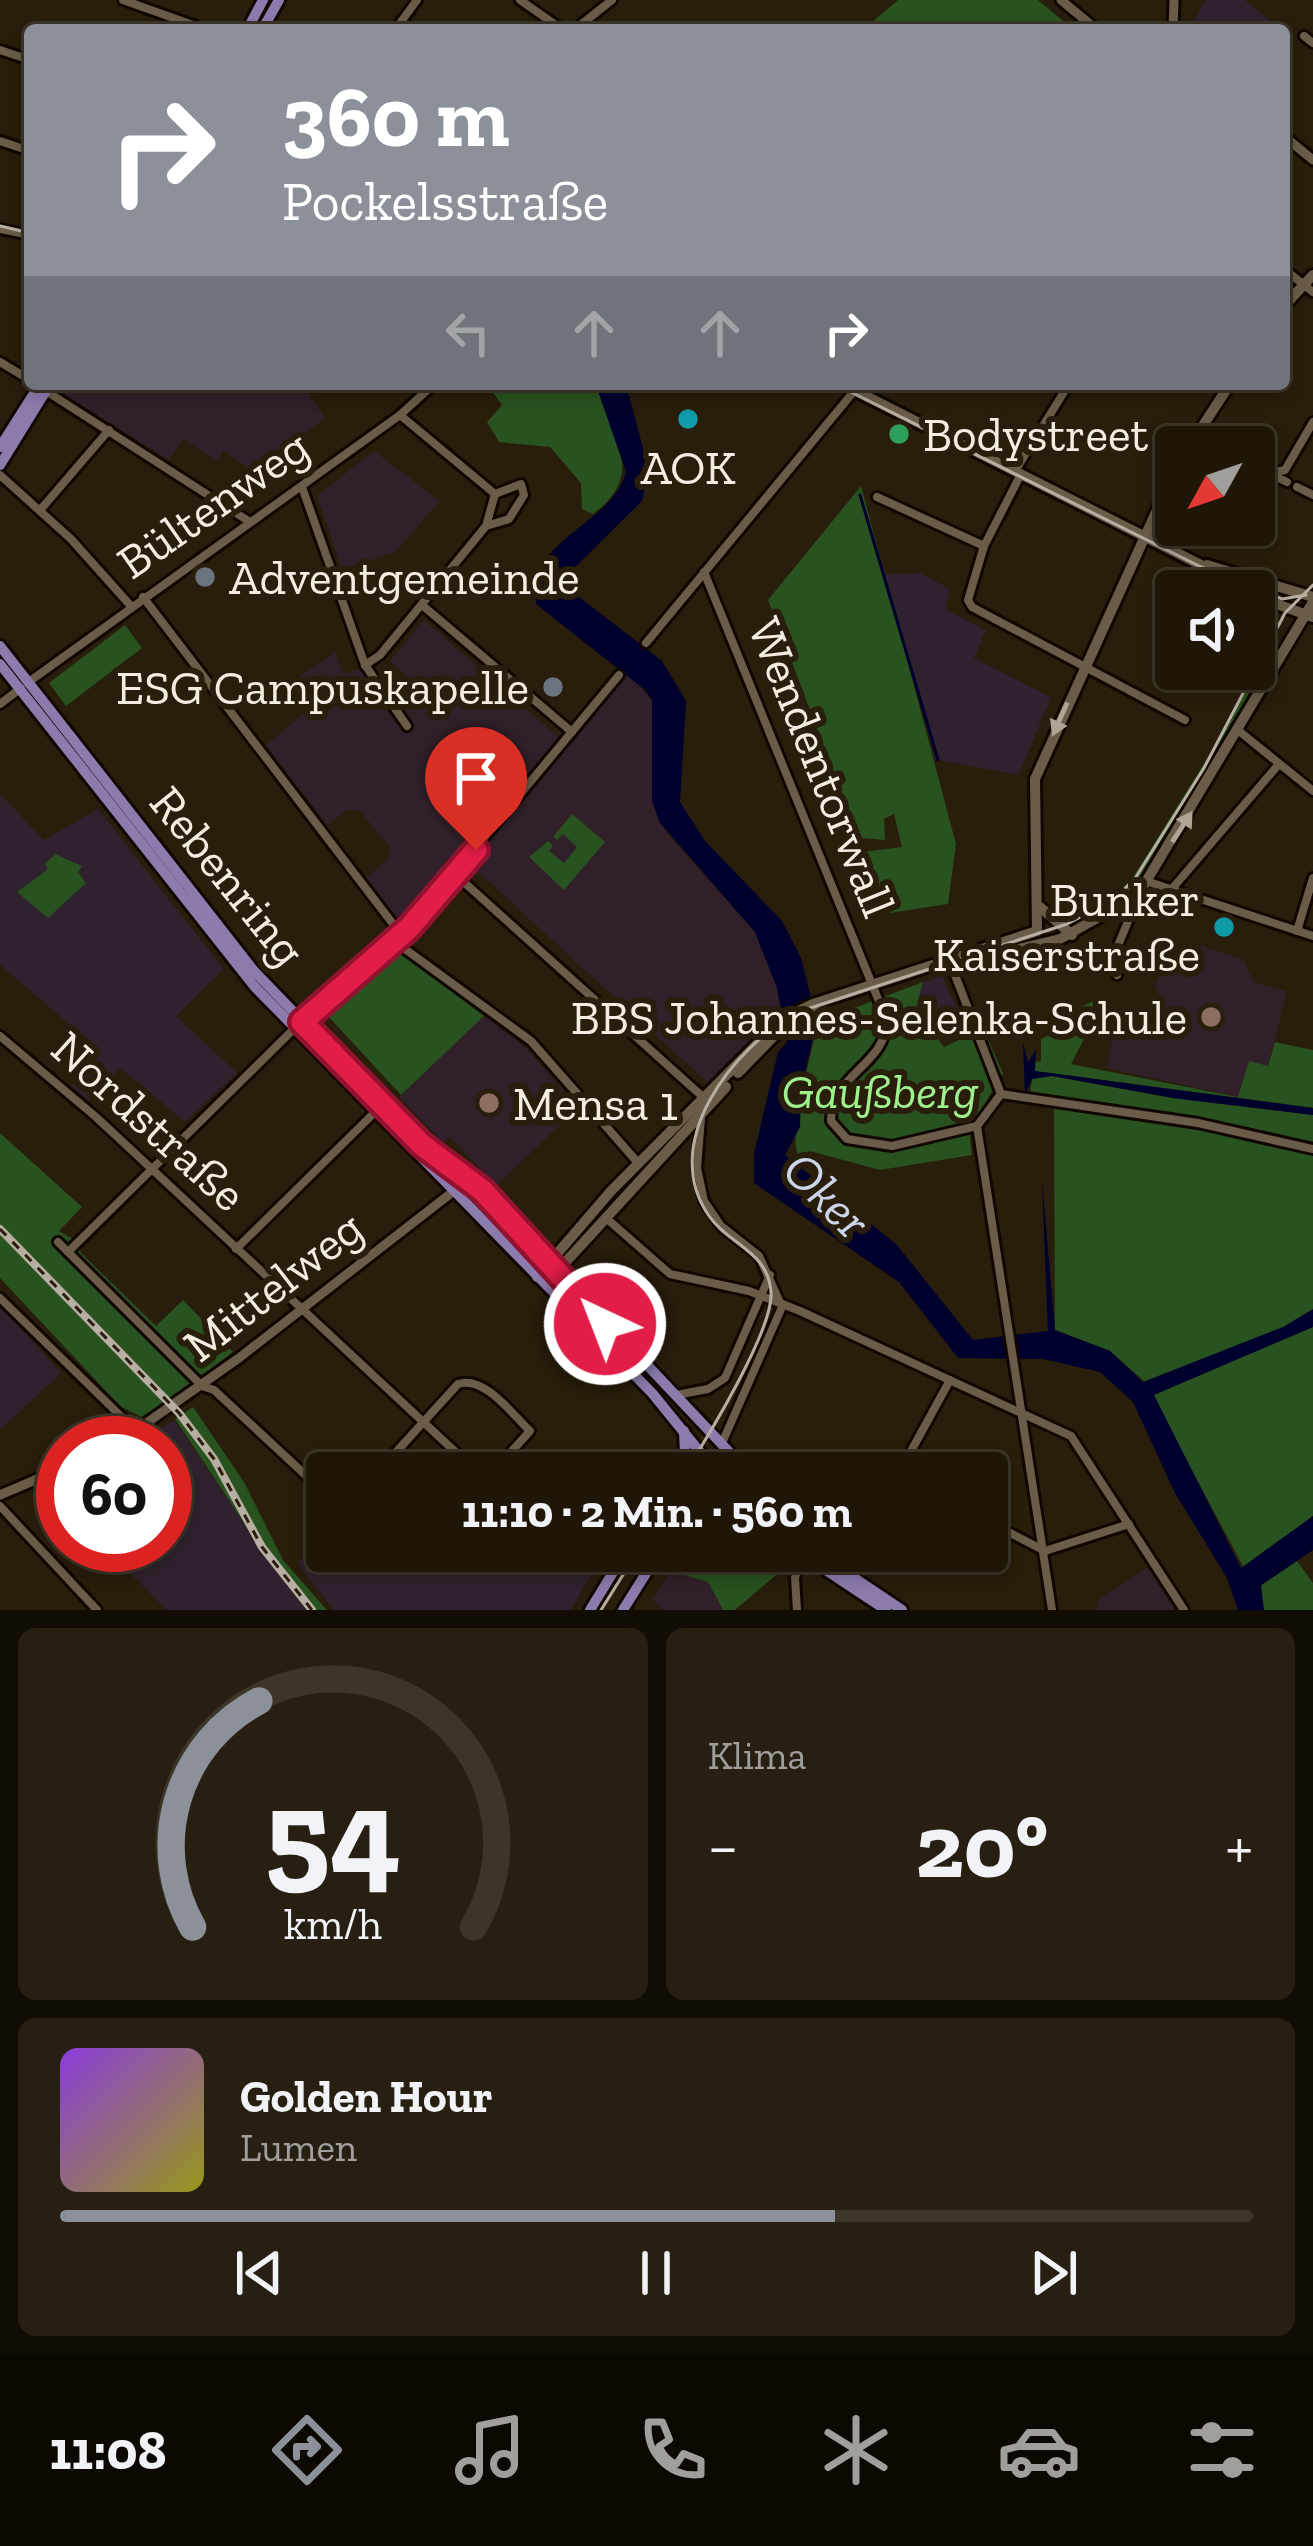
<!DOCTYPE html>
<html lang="de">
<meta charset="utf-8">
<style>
body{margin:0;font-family:"Zilla Slab",serif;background:#271f12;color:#f1f3f6;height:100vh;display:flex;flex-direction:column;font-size:45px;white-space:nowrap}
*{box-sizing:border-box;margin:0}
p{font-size:39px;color:#a19f9c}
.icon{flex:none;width:66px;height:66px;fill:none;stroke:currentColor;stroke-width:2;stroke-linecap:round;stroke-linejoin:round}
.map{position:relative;height:1610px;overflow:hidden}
.drawer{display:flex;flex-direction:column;gap:18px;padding:18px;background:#110c04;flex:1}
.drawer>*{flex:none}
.top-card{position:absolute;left:24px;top:24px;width:1266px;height:366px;border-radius:12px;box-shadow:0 6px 18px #0003,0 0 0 3px #3c3529;background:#8c9099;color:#fff;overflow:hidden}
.needle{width:78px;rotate:230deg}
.controls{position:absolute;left:1155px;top:426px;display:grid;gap:24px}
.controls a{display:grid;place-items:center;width:120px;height:120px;border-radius:12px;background:#1f1608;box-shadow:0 6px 18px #0003,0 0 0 3px #3c3529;font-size:60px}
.speed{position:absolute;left:36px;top:1416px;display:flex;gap:24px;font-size:60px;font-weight:700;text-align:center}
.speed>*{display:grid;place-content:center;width:156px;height:156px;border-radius:50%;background:#1f1608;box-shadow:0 6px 18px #0003,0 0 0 3px #3c3529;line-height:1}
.speed .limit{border:18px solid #d22;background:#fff;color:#111}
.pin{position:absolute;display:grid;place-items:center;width:102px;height:102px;color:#fff;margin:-123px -51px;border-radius:50% 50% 50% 0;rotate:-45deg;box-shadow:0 0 12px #0007}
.pin .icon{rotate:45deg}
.me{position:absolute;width:132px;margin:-66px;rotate:317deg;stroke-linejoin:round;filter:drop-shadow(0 0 9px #0008)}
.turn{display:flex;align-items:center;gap:42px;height:252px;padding:0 60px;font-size:54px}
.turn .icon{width:156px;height:156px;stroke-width:2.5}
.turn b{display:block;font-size:84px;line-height:102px}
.lanes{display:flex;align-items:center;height:114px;padding:0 60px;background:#0003;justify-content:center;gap:60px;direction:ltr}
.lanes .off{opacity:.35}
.big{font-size:90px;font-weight:800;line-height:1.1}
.drawer .tile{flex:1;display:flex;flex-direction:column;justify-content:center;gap:18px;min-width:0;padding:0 42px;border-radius:18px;background:#271f12}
.drawer .dial{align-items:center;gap:0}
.dial svg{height:312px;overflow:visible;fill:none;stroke:#3c3529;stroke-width:7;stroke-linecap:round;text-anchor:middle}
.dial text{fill:#f1f3f6;stroke:none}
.song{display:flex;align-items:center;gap:36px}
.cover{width:144px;height:144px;border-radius:18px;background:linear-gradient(135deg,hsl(270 70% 55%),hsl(60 70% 35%))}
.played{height:12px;border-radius:6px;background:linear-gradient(90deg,#8c9099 65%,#3c3529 65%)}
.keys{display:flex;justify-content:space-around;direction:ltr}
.heat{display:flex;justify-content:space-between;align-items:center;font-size:66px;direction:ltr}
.drawer .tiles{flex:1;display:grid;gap:18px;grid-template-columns:1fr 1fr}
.tile:last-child{grid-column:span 2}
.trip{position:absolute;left:306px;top:1452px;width:702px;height:120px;border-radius:12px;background:#1f1608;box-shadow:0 6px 18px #0003,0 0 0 3px #3c3529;font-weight:800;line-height:120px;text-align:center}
.tab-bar{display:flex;height:192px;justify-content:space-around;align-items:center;background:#0c0903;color:#a19f9c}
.tab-bar .icon{width:84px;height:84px}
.tab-bar .active{color:#8c9099}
.tab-bar b{font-size:54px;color:#f1f3f6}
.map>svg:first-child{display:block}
</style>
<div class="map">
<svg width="1313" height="1610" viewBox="0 0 1313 1610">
<rect width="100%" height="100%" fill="#291d0b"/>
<g fill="#2f212d">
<polygon points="1206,0 1245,0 1281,30 1188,30"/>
<polygon points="920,573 950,589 945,609 986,630 974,658 1051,697 1019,775 938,760 883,574"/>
<polygon points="0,794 44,840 98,809 224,969 176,1016 237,1073 185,1122 120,1068 89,1101 71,1086 99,1049 0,965"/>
<polygon points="942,976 962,1019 933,1032 916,1007 923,982"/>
<polygon points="0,1306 61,1373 0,1430"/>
<polygon points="174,1420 273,1566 307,1610 167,1610 102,1545 165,1545 165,1443 137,1443"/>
<polygon points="327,1534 327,1551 571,1551 595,1570 570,1610 334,1610 297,1563"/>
</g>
<g fill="#312029">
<polygon points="61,384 312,384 308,393 325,418 256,473 224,451 217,461 183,439 169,460 57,390"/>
<polygon points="374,451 440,501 395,552 342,569 317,496"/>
<polygon points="424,620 568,745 629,674 652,701 652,801 666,832 755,932 777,988 781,1012 708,1083 462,857 403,927 365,878 387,861 390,847 359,810 348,810 327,825 266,745 305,712 285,686 335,652 343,674 359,669 380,674 399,701 419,687 390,661"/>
<polygon points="1194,944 1243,959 1253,982 1287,991 1268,1066 1239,1097 1107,1068 1114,1029 1163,1006 1155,985 1167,959"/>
<polygon points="484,1016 526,1048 578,1108 496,1186 450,1137 443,1143 399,1097"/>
<polygon points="1148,1567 1175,1610 1096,1610 1099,1599"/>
<polygon points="671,1571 708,1582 723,1610 663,1610 653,1600"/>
</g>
<g fill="#28521f">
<polygon points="898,0 1038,0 1074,30 863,30"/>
<path d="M487,384H596C613,438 647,474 593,514L582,509L581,483L550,447L499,442L487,422L502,405Z"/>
<polygon points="861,486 956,844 948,904 890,913 862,852 902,847 894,814 884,819 885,840 859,838 768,600"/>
<polygon points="125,625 142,648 66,706 49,683"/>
<polygon points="1270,637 1279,643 1224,752 1135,892 1075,928 1059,925 1109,901 1132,879 1217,743"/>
<polygon points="572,814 605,842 564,890 529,857 548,841 553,845 549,851 564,863 577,847 563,834 557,840 553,837"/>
<polygon points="55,854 82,866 78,872 86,883 48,918 17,892 48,869 45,864"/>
<polygon points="397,950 484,1016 401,1095 328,1016"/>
<path d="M923,982L916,1008L944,1047L983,1028L1003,1073L969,1130L972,1155L880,1170L810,1151L799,1158C786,1130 813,1056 817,1022Z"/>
<polygon points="1094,1000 1095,1018 1071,1064 1238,1097 1249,1061 1268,1066 1275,1042 1313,1050 1313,1108 1034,1071 1035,1062 1041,1061 1041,1039 1057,1031 1061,1018"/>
<polygon points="1052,1076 1173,1098 1313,1115 1313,1516 1244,1568 1145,1382 1110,1351 1055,1330 1054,1104 1030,1094 1032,1079"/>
<polygon points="0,1133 82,1207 59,1231 78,1242 81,1253 156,1326 183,1300 233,1352 146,1419 121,1407 0,1278"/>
<polygon points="193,1407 244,1482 283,1560 327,1610 317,1610 248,1529 175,1419"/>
<polygon points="683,1551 770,1551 783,1569 735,1610 723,1610 708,1582 671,1571"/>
<polygon points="1297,1561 1313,1583 1313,1610 1264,1610 1259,1587"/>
</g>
<g fill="#00002e">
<path d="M626,384L649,471L642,501L568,574L579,597L662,661L686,701L680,802L705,841L782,921L801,958L817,1022L801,1089L800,1127L785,1155L896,1244L973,1340L1048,1331L1042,1180L1055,1330L1110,1351L1143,1382L1283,1327L1313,1309V1327L1154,1395L1241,1568L1313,1516V1550L1261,1585L1264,1610H1238L1227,1578L1175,1493L1133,1402L1100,1372L1043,1359L958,1358L899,1282L754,1183V1154L778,1052L787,1042L777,988L755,932L660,823L652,801V700L645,690L536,604C526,537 611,527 626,472L596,385Z"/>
<polygon points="1023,1043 1028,1062 1036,1050 1035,1071 1313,1108 1313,1115 1173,1098 1052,1076 1032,1079 1025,1095"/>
</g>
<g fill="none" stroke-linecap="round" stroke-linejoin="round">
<polyline stroke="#00002e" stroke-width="3" points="860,495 938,760"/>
<g stroke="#110700" stroke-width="14">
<g id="minor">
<polyline points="123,0 207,30"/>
<polyline points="520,0 563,30"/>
<polyline points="395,30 417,0"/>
<polyline points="574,30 612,0"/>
<polyline points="1304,36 1313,43"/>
<polyline points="0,50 30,60"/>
<polyline points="0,141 30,151"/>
<polyline points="0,229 30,235"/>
<polyline points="1284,269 1313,292"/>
<polyline points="0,362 30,380"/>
<polyline points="46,391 250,522"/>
<polyline points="400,415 495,494"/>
<polyline points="1196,438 1215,447"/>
<polyline points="1254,466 1287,482"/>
<polyline points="1015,471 1069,384"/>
<polyline points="1269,473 1285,470 1313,422"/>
<polyline points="1021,474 984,546 968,600 972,607 1185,720"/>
<polyline points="0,475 71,539 130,605"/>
<polyline points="302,487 365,665 407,726"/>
<polyline points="1297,487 1313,495"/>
<polyline points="877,497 984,546"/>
<polyline points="41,509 109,430"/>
<path d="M704,572L887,1021C885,1066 831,1074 831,1121L847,1139L892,1146L977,1126"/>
<polyline points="143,597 393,924 405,949 531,1041 639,1164"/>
<polyline points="422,605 572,732"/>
<polyline points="646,643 860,384"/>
<polyline points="365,665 380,655 486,526 509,519 524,495 521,484 495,494 486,526"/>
<polyline points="30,681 400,415 434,384"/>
<polyline points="0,704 21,688"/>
<polyline points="1239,731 1313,791"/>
<polyline points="456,875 704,1098"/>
<polyline points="1149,882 1313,936"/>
<polyline points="1171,890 1279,764"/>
<polyline points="1297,931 1313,878"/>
<polyline points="950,962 1001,1094"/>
<polyline points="1117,975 1111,962 1132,912"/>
<polyline points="0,1036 96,1117 478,1473"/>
<polyline points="1001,1094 1198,1123 1313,1149"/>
<polyline points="701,1118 697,1168 704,1201 721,1226 759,1256 782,1307 722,1443"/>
<polyline points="977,1126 1052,1610"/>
<polyline points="977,1126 1001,1094"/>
<polyline points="606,1218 670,1274 749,1291 800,1311 1071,1436 1184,1610"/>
<polyline points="58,1242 202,1386 214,1390 327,1495"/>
<polyline points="236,1249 375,1112"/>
<polyline points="68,1252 310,1013 409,928 619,675"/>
<polyline points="0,1298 136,1431"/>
<polyline points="676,1395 708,1389 725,1378 770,1275"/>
<path d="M377,1473L458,1384C484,1375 512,1414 530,1431L492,1473"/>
<polyline points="899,1473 950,1380"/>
<polyline points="0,1506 97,1610"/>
<polyline points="987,1521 1045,1551 1129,1524"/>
<polyline points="844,1575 857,1551"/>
<polyline points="797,1610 795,1578 803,1552"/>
</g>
</g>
<g stroke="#110700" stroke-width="15">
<g id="tertiary">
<polyline points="1061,0 1097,30"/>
<polyline points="1173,30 1174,0"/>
<polyline points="1284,136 1313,160"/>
<polyline points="118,1443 239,1358 468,1180"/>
<polyline points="0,1495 63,1468"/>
</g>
</g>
<g stroke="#110700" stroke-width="16">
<g id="secondary">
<polyline points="1284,306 1313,275"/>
<polyline points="842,384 1201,565 1243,591"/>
<polyline points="1189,447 1230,384"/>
<polyline points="1207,565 1313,597"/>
<polyline points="1254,596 1313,617"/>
<polyline points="1040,907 1072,935"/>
<polyline points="936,969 1060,939 1138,895 1313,602"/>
<polyline points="738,1073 777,1033 816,1011"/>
<polyline points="537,1277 611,1191 782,1019 813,1004 1037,931 1035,779 1176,468"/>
<polyline points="537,1277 562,1266 726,1087"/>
</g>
</g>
<g stroke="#110700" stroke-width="16">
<g id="primary">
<polyline points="247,30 263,0"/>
<polyline points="262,30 279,0"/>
<polyline points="0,447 40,384"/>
<polyline points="0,465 50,384"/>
<polyline points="0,646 254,971 422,1145 482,1190 749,1473"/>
<polyline points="0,664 254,986 652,1393 717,1473"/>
<polyline points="673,1473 685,1454 684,1431"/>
<polyline points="797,1551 886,1610"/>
<polyline points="814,1551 902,1610"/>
<polyline points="590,1610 626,1551"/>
<polyline points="623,1610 660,1551"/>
</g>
</g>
<use href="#minor" stroke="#6a5c48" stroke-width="8"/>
<use href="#tertiary" stroke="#6a5c48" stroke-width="9"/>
<use href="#secondary" stroke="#6a5c48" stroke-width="10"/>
<use href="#primary" stroke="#8c7cae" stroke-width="10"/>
<g stroke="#b8afa2" stroke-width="3">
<polyline points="0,226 30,233"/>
<polyline points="835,384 1199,566 1282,599 1306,595"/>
<path d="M685,1473C707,1438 774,1329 771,1292C768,1251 729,1245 709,1216C658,1143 733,1047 798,1012L1067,924L1115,899L1136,877L1204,768L1285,613L1313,585"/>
<polyline points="601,1610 638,1551"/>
</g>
<g stroke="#b8afa2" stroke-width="8">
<polyline id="rail" points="0,1229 179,1413 214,1459 262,1547 312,1610"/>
</g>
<use href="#rail" stroke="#291d0b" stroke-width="3" stroke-dasharray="9" stroke-linecap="butt"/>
</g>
<defs><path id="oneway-solid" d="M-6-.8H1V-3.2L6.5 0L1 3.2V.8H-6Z" transform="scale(3)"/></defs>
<g fill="#b0a495">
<use href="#oneway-solid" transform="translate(1060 719) rotate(114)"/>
<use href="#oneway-solid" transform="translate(1182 827) rotate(-57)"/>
</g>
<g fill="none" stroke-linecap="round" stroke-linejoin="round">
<g stroke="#92132f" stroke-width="30">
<polyline id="route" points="476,850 409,928 302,1022 422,1145 482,1190 605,1324"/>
</g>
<use href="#route" stroke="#e11d48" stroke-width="21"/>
</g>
<g fill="#0f9aa8" stroke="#291d0b" stroke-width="4.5">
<circle cx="688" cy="419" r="12"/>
<circle cx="1224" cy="927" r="12"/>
</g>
<circle fill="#2e9e5b" stroke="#291d0b" stroke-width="4.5" cx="899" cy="434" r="12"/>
<g fill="#6b7280" stroke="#291d0b" stroke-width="4.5">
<circle cx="205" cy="577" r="12"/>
<circle cx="553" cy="687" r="12"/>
</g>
<g fill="#8d6e63" stroke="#291d0b" stroke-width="4.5">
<circle cx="1211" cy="1017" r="12"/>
<circle cx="489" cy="1103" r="12"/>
</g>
<g text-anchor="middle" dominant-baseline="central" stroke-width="12" stroke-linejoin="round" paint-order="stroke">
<g font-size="48" fill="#f5ede2" stroke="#291d0b" text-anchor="start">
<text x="923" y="434">Bodystreet</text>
<text x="688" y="467" text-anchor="middle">AOK</text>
<text x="229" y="577">Adventgemeinde</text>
<text x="529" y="687" text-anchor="end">ESG Campuskapelle</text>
<text x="1200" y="899" text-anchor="end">Bunker<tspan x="1200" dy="55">Kaiserstraße</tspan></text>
<text x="1187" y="1017" text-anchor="end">BBS Johannes-Selenka-Schule</text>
<text x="513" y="1103">Mensa 1</text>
</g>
<g font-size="48" fill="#f5ede2" stroke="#291d0b">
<text transform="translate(213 504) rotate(-35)">Bültenweg</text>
<text transform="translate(822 767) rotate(68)">Wendentorwall</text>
<text transform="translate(228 876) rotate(51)">Rebenring</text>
<text transform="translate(149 1121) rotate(42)">Nordstraße</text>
<text transform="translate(273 1286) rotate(-38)">Mittelweg</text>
</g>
<g font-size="48" font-style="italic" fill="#9ef18d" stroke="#291d0b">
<text x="880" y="1091">Gaußberg</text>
</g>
<g font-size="51" font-style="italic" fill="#ccd6eb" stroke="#291d0b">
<text transform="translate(827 1195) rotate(45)">Oker</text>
</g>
</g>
</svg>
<div class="controls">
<a><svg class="needle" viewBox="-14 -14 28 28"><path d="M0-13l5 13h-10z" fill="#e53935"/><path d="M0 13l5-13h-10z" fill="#a19f9c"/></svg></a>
<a><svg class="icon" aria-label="sound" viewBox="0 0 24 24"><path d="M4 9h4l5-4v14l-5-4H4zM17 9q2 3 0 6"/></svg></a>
</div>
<div class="speed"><div class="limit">60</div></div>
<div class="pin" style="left:476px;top:850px;background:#d93025"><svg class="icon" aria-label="arrive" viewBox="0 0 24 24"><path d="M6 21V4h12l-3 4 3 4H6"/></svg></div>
<svg class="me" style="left:605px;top:1324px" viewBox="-20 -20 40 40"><circle r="17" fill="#e11d48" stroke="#fff" stroke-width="3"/><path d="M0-11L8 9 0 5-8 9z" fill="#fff"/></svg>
<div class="trip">11:10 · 2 Min. · 560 m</div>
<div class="top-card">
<div class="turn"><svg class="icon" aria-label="right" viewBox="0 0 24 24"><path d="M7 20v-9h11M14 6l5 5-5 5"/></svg><div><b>360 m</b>Pockelsstraße</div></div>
<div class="lanes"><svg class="icon off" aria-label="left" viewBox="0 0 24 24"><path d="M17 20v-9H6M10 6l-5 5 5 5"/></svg><svg class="icon off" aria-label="ahead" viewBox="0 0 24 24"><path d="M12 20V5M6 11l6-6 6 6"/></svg><svg class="icon off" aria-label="ahead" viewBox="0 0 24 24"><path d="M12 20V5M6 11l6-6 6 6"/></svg><svg class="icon" aria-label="right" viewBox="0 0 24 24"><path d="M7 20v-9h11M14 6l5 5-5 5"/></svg></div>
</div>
</div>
<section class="drawer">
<div class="tiles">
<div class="tile dial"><svg viewBox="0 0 100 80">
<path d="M14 69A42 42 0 1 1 86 69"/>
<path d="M14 69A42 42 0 0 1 31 11" stroke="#8c9099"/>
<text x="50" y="56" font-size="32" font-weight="700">54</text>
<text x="50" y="72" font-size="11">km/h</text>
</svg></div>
<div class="tile"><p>Klima</p>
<div class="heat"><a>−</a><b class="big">20°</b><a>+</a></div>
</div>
<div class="tile">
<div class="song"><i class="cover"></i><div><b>Golden Hour</b><p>Lumen</p></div></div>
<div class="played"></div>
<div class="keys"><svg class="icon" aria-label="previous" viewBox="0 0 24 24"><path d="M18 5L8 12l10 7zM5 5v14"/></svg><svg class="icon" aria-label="pause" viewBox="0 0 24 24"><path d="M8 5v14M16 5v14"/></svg><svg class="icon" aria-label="next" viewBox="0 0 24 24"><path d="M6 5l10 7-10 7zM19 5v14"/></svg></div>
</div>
</div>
</section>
<nav class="tab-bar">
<b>11:08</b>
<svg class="icon active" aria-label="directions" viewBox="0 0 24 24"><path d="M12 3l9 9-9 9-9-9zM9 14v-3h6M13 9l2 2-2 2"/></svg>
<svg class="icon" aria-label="music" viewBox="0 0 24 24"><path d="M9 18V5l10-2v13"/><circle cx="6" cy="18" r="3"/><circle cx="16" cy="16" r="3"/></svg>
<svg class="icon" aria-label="phone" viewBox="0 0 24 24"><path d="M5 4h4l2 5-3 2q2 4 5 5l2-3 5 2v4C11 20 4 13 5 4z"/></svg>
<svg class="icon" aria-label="climate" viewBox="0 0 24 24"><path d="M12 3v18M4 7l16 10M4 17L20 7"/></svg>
<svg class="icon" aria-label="car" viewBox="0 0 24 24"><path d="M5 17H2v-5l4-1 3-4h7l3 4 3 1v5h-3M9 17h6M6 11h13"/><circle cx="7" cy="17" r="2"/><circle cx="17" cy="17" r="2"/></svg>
<svg class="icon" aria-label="filters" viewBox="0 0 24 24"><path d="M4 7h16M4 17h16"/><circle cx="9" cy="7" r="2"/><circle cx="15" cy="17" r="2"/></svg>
</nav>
